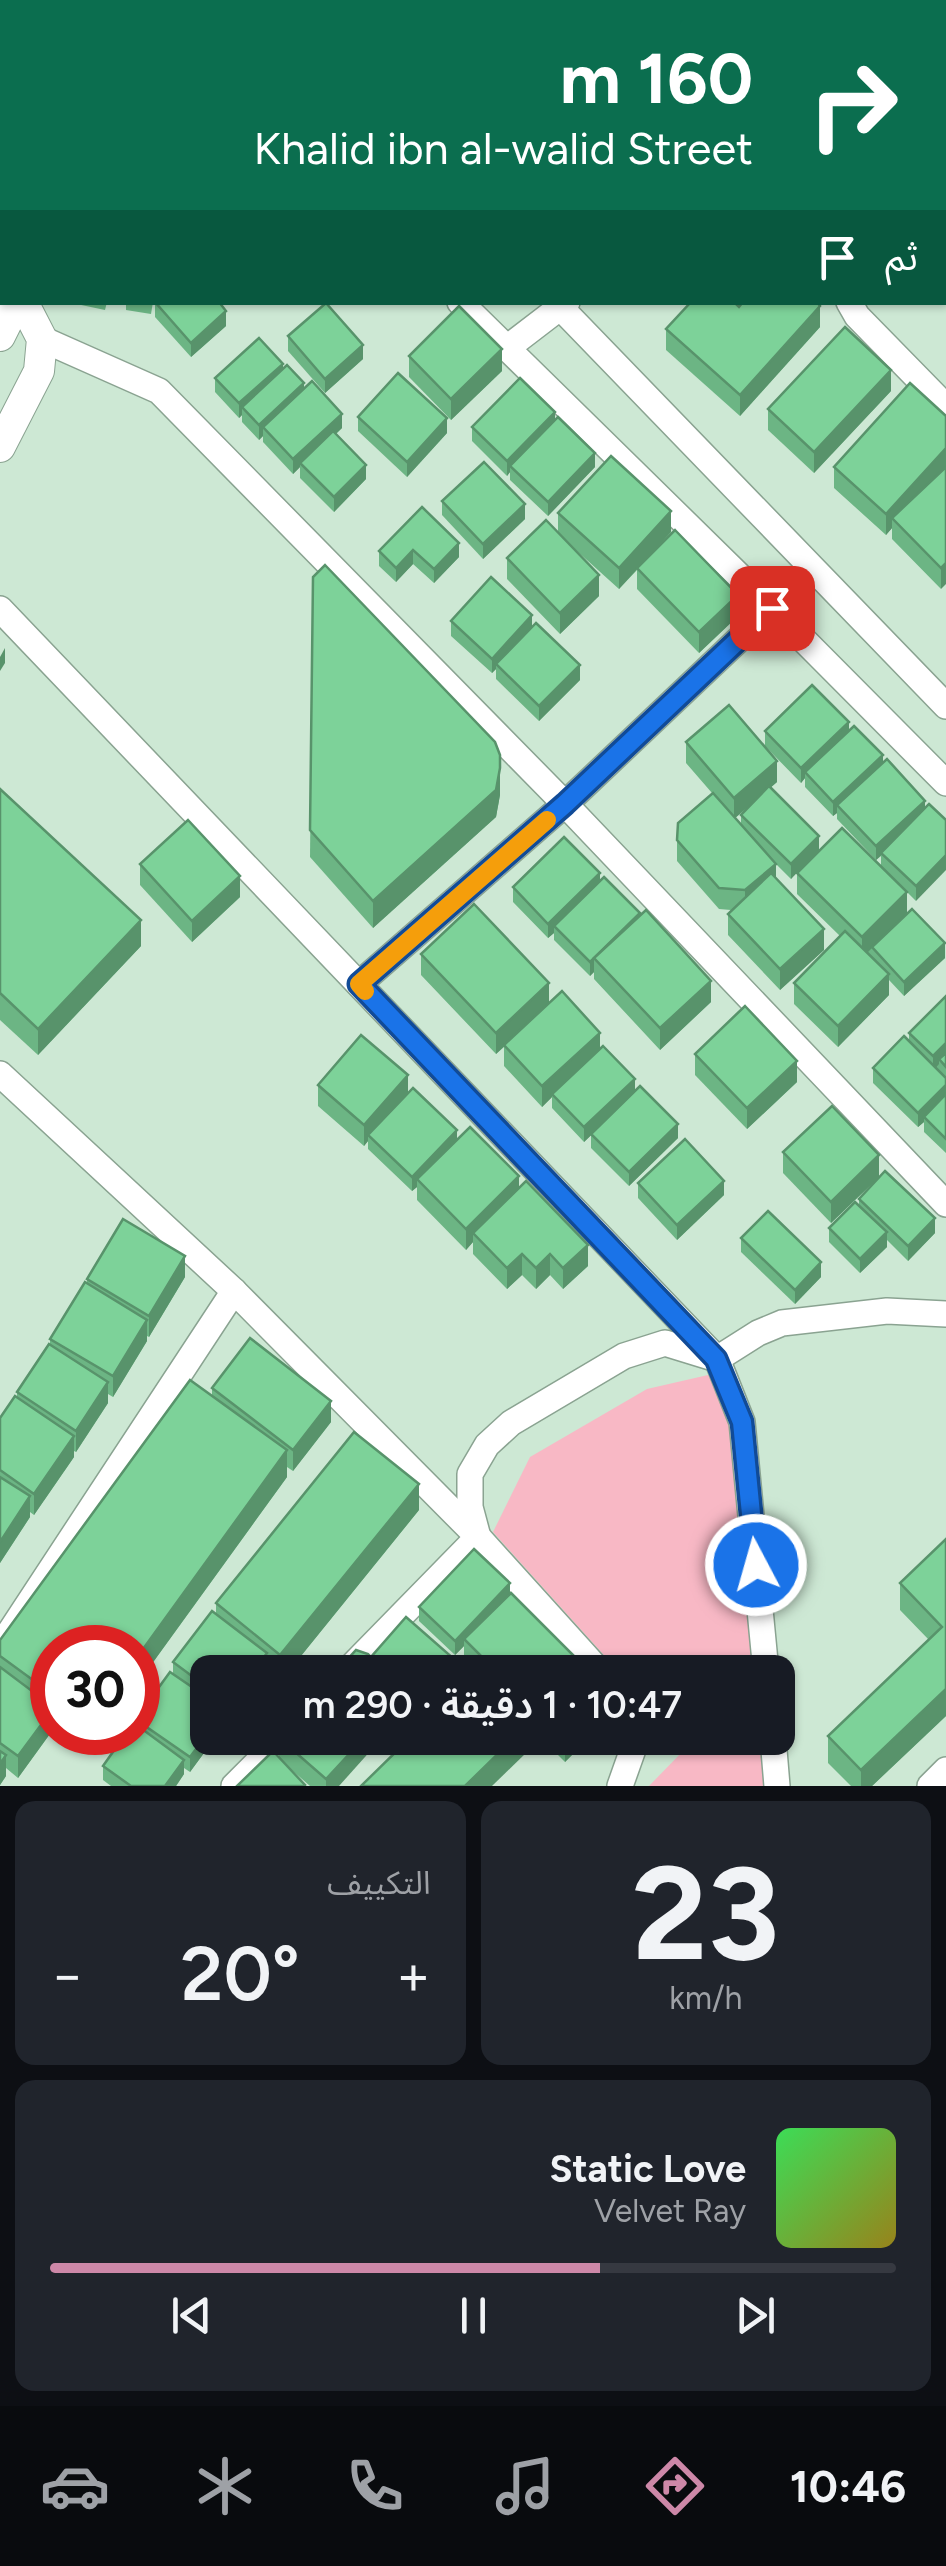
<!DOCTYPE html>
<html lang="ar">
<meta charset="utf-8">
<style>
body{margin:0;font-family:Figtree,"Noto Sans Arabic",sans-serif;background:#20242c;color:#f1f3f6;direction:rtl;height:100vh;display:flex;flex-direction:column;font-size:38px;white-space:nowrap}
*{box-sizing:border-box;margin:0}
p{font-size:32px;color:#9ea1a6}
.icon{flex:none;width:55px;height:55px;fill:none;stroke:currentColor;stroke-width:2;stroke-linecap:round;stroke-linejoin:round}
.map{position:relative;height:1786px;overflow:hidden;direction:ltr}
.panel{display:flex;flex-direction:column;gap:15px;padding:15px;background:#0d0f14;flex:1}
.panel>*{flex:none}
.banner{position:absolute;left:0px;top:0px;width:948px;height:305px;box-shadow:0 2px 8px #0004;direction:rtl;background:#0b6e4f;color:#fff;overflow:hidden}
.speed{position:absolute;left:30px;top:1625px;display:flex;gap:20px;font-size:50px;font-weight:700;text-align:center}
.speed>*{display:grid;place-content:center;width:130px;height:130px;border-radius:50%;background:#171b24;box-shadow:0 2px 8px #0004;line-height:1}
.speed .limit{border:15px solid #d22;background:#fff;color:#111}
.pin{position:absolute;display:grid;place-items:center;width:85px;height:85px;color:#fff;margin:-42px;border-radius:20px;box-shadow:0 5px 15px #0006}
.me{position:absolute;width:110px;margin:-55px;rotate:354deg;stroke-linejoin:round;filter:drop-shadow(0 0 8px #0008)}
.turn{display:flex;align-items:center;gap:35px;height:210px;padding:0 30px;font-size:45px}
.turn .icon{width:130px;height:130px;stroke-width:2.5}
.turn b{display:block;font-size:70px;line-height:85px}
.then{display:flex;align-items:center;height:95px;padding:0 30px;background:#0003;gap:20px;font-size:38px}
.big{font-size:75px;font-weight:600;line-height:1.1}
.panel .widget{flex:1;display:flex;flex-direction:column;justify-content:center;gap:15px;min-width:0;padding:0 35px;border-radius:20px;background:#20242c}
.panel .dial{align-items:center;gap:0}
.dial b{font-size:130px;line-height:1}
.song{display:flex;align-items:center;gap:30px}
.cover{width:120px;height:120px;border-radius:15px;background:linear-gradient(135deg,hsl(130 70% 55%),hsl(50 70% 35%))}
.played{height:10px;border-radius:5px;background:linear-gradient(90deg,#cd88a8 65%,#363941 65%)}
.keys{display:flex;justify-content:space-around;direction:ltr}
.heat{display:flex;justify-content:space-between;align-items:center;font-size:55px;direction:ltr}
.panel .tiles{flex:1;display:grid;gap:15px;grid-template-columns:1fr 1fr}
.widget:last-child{grid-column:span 2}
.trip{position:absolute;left:190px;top:1655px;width:605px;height:100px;border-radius:20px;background:#171b24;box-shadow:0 2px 8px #0004;font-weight:600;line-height:100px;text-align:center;direction:rtl}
.menu{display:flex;height:160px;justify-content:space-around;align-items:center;background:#090b0e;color:#9ea1a6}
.menu .icon{width:70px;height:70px}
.menu .current{color:#cd88a8}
.menu b{font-size:45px;color:#f1f3f6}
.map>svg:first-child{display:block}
</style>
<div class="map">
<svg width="946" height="1786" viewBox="0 0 946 1786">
<rect width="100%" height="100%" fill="#cde8d4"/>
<g fill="#f8b8c5">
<polygon points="708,1375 736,1417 758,1672 619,1672 493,1532 530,1457 647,1389"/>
<polygon points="677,1738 763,1738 767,1786 649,1786 686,1748"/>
</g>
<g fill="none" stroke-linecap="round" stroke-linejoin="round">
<g stroke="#8aa391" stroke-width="28">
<g id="minor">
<polyline points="675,0 682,2"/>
<polyline points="874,0 877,2"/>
<polyline points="945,188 946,187"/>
<polyline points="0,206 2,208"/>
<polyline points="460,302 772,608 946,783"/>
<polyline points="849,302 857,316 946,407"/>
<polyline points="560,307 946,706"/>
<polyline points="42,339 159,391 565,804 946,1204"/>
<polyline points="507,348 567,302"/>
<polyline points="0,609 717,1359 742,1422 766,1672"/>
<polyline points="359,984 565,804 772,608"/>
<polyline points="0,1074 234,1291 478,1537 600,1672"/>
<polyline points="478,1537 470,1507 470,1474 487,1445 511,1423 624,1356 665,1343 717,1359 758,1333 782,1323 887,1311 946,1314"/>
<polyline points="0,1647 234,1291"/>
<polyline points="346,1672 478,1537"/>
<polyline points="773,1738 777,1786"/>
<polyline points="234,1786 282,1738"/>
<polyline points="620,1786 637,1738"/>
<polyline points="930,1786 946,1770"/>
</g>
</g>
<g stroke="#8aa391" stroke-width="32">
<g id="tertiary">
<polyline points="99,2 99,0"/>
<polyline points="0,336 17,302"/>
<polyline points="0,447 39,371 42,339 23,302"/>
</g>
</g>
<use href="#minor" stroke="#fff" stroke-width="25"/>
<use href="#tertiary" stroke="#fff" stroke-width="30"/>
</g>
<g fill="#6cb584" fill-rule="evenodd">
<polygon points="182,0 238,0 237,2 193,2"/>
<polygon points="718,0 774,0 773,2 721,2"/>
<polygon points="67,302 107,302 105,310"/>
<polygon points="126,302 153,302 151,314 126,310"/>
<polygon points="155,302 226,326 191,357 155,317"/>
<polygon points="739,307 820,327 740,416 666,350 666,329"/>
<polygon points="288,336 363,359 325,393 288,351"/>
<polygon points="409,356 502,371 451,420 409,377"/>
<polygon points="283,369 304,389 342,428 336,434 366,479 334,512 300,478 300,467 293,474 263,442 263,436 259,440 242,422 242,415 239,418 215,392 215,378"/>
<polygon points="891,391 814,473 768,430 768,409"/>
<polygon points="946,416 941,589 892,539 892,528 886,535 834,488 834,467"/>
<polygon points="358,417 447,433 407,477 358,431"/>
<polygon points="555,420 595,467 548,516 510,480 510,472 507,476 472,441 472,427"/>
<polygon points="442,501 525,519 483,559 442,515"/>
<polygon points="422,507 459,557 434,583 413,564 396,582 379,566 379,551"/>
<polygon points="558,513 671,532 651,553 738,616 699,653 637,589 637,570 619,589 568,543 599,596 560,634 507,579 507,558 558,533"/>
<polygon points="313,577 500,795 496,817 373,928 310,857"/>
<polygon points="451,621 532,627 580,680 539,721 496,679 496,669 492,673 451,636"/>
<polygon points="765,731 849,731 925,801 916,901 907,892 907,913 875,945 945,958 904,996 889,980 889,995 838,1047 794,1004 794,983 840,936 797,894 797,873 881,867 881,856 876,860 837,819 837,813 833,816 805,787 805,778 801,783 765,746"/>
<path d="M686,742L777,782L770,788L819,836L791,879L776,864V878L824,950L780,990L728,935V914L731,910L719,909L677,861V840L712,793L686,763ZM753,802L741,815V824L735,818Z"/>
<polygon points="0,789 141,946 38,1055 0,1020"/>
<polygon points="140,864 240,897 192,942 140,885"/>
<polygon points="600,881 640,916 711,1002 660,1050 594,979 594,972 590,976 554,940 554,933 548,938 513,902 513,887"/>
<polygon points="421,954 549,1002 600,1049 678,1138 629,1186 591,1148 591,1135 584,1142 552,1108 552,1097 542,1107 504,1066 504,1047 496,1054 421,975"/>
<polygon points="946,996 946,1153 924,1132 924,1122 918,1127 873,1083 873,1068 909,1041 909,1033"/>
<polygon points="695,1054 797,1082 747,1129 695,1075"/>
<polygon points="318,1085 408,1094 457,1139 519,1188 588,1266 563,1289 550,1275 536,1289 522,1275 507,1289 473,1254 473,1242 466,1250 417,1200 417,1187 412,1191 368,1149 368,1141 364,1146 318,1106"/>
<polygon points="783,1152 879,1177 831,1223 783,1173"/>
<polygon points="638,1183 724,1195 677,1240 638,1198"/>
<polygon points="859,1199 935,1233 908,1261 887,1240 887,1247 860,1273 829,1242 829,1228 859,1205"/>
<polygon points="741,1238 821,1277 795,1304 741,1252"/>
<polygon points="185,1277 149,1337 147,1336 147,1341 113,1397 108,1394 108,1403 76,1452 74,1451 74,1457 34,1515 30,1512 30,1517 0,1563 0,1418 17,1397 17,1392 50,1345 50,1339 87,1284 87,1279"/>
<polygon points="212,1388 331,1422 293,1471 287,1467 287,1477 138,1683 138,1648 52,1648 52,1731 18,1778 6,1768 6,1776 0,1785 0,1656 212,1396"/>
<polygon points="419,1510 288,1672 269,1672 267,1671 267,1672 208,1672 208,1738 215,1738 190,1772 184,1768 184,1774 176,1786 111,1786 103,1780 103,1766 138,1732 138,1716 173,1674 173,1662 216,1614 216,1603"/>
<polygon points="946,1539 946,1716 872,1786 851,1786 828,1763 828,1736 929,1640 900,1610 900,1583"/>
<polygon points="510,1593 590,1672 476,1672 464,1660 464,1646 455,1655 419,1621 419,1607"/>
<polygon points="69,1732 101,1732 90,1748"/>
<polygon points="279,1738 339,1786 310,1786 286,1765 305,1786 279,1757"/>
<polygon points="541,1738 589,1738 565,1762"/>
</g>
<g fill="#58936b">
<polygon points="820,306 820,327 740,416 740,395"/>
<polygon points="226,311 226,326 191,357 191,343"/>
<polygon points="363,345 363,359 325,393 325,379"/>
<polygon points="502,349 502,371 451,420 451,399"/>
<polygon points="283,364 283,378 242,407 242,415 239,418 239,403"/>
<polygon points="891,370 891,391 814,473 814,452"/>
<polygon points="304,383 304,397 263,427 263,436 259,440 259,425"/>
<polygon points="555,412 555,426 510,466 510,472 507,476 507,461"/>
<polygon points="342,414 342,428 302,465 300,463 300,467 293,474 293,459"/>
<polygon points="447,418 447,433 407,477 407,462"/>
<polygon points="946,448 946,469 892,518 892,528 886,535 886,514"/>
<polygon points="595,453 595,467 548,516 548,502"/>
<polygon points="366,465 366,479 334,512 334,497"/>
<polygon points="525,504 525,519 483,559 483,544"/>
<polygon points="671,511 671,532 619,589 619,568"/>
<polygon points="459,543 459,557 434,583 434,569"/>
<polygon points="413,550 413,564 396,582 396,568"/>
<polygon points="946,563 946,584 941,589 941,568"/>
<polygon points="599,575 599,596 560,634 560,613"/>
<polygon points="738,595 738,616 699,653 699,632"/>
<polygon points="532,615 532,630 496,664 496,669 492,673 492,659"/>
<polygon points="5,648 5,663 0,671 0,657"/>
<polygon points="580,665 580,680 539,721 539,706"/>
<polygon points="849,722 849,736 805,772 805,778 801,783 801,768"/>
<polygon points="883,755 883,770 837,805 837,813 833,816 833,802"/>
<polygon points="777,761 777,782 734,819 734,798"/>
<polygon points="500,768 500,795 496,817 373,928 373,901"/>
<polygon points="925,801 925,816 876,860 876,846"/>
<polygon points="819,836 819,850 791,879 791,864"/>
<polygon points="946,855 946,870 916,901 916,886"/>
<polygon points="776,864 776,885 745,912 745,890"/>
<polygon points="600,873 600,888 554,926 554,933 548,938 548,924"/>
<polygon points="240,876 240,897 192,942 192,921"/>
<polygon points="907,892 907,913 862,958 862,937"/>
<polygon points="640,913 640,927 594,958 594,972 590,976 590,962"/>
<polygon points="141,920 141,946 38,1055 38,1029"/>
<polygon points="824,929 824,950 780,990 780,969"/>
<polygon points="945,943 945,958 904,996 904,982"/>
<polygon points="889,974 889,995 838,1047 838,1026"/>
<polygon points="711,981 711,1002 660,1050 660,1028"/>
<polygon points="549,983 549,1004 496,1054 496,1033"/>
<polygon points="600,1033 600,1054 552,1094 552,1097 542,1107 542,1086"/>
<polygon points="946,1043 946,1058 939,1059 939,1064 933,1071 933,1056"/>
<polygon points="797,1061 797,1082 747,1129 747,1108"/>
<polygon points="408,1075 408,1096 368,1135 368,1141 364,1146 364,1125"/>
<polygon points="635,1079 635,1094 584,1142 584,1127"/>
<polygon points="946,1085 946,1100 924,1117 924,1122 918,1127 918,1113"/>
<polygon points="678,1124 678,1138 629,1186 629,1172"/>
<polygon points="457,1130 457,1145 417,1179 417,1187 412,1191 412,1177"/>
<polygon points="879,1155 879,1177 831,1223 831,1202"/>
<polygon points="519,1176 519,1197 473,1233 473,1242 466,1250 466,1229"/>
<polygon points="724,1181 724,1195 677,1240 677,1225"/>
<polygon points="935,1218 935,1233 908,1261 908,1246"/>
<polygon points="887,1232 887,1247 860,1273 860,1259"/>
<polygon points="588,1245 588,1266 563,1289 563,1268"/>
<polygon points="522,1254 522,1275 507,1289 507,1268"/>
<polygon points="550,1254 550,1275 536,1289 536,1268"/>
<polygon points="185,1256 185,1277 149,1337 149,1316"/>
<polygon points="821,1262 821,1277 795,1304 795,1290"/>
<polygon points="147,1320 147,1341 113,1397 113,1376"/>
<polygon points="108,1382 108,1403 76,1452 76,1431"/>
<polygon points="331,1401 331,1422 293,1471 293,1450"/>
<polygon points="74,1436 74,1457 34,1515 34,1494"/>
<polygon points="287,1450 287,1477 138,1683 138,1656"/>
<polygon points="419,1484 419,1510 288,1672 280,1672 280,1655"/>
<polygon points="30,1496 30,1517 0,1563 0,1542"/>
<polygon points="510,1583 510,1598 464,1639 464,1646 455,1655 455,1641"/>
<polygon points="267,1653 267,1672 253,1672"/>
<polygon points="454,1659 454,1672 442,1672"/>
<polygon points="946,1689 946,1716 872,1786 861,1786 861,1770"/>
<polygon points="52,1710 52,1731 18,1778 18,1756"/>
<polygon points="90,1732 101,1732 90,1748"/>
<polygon points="208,1733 208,1738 215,1738 190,1772 190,1757"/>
<polygon points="364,1738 382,1738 339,1786 326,1786 326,1779"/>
<polygon points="514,1738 527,1738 527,1752 492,1786 465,1786"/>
<polygon points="568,1738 589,1738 565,1762 565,1741"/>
<polygon points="6,1755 6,1776 0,1785 0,1764"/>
<polygon points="184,1760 184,1774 176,1786 165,1786"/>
</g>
<g fill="#7dd299" stroke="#58936b" stroke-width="2.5">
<polygon points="275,0 315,0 314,2 274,2"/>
<rect x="346" y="0" width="41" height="2"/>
<rect x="391" y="0" width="21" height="2"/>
<rect x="415" y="0" width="40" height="2"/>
<polygon points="463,0 521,0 520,2 463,2"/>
<rect x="529" y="0" width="41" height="2"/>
<polygon points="739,0 765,0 763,2 743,2"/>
<polygon points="809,0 850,0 848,2 812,2"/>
<polygon points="921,0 946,0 946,41 945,2 922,2"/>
<polygon points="945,56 946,56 945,116"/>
<polygon points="155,302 219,302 226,311 191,343"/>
<polygon points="691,302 734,302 739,307 743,302 817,302 820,306 740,395 666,329"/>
<polygon points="326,303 363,345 325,379 288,336"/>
<polygon points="459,306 502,349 451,399 409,356"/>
<polygon points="845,327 891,370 814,452 768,409"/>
<polygon points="259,338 283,364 239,403 215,378"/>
<polygon points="287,365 304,383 259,425 242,407"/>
<polygon points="398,373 447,418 407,462 358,417"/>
<polygon points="520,378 555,412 507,461 472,427"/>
<polygon points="312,381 342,414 293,459 263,427"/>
<polygon points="910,383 946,416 946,448 886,514 834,467"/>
<polygon points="558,417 595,453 548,502 510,466"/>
<polygon points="333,431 366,465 334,497 300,463"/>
<polygon points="611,456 671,511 619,568 558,513"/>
<polygon points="484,462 525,504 483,544 442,501"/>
<polygon points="946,467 946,563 941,568 892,518"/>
<polygon points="422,507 459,543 434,569 413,550 396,568 379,551"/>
<polygon points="546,520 599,575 560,613 507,558"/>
<polygon points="675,530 738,595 699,632 637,568"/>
<polygon points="325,565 495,742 500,755 500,768 496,790 373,901 310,830 313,577"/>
<polygon points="491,577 532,615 492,659 451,621"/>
<polygon points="536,623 580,665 539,706 496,664"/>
<polygon points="812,685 849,722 801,768 765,731"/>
<polygon points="729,705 777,761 734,798 686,742"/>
<polygon points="854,726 883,755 833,802 805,772"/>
<polygon points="887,759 925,801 876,846 837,805"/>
<polygon points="769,786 819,836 791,864 741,815"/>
<polygon points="0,789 141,920 38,1029 0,993"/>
<polygon points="713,793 776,864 745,890 719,888 677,840 678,823"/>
<polygon points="929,804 946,820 946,855 916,886 881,853"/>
<polygon points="188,820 240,876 192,921 140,864"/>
<polygon points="842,828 907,892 862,937 797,873"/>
<polygon points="564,837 600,873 548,924 513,887"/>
<polygon points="771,873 824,929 780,969 728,914"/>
<polygon points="604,877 640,913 590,962 554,926"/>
<polygon points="474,904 549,983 496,1033 421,954"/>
<polygon points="912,909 945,943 904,982 872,947"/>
<polygon points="646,910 711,981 660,1028 594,958"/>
<polygon points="845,931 889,974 838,1026 794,983"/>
<polygon points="562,991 600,1033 542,1086 504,1045"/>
<polygon points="946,996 946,1043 933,1056 909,1033"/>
<polygon points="745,1006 797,1061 747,1108 695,1054"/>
<polygon points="361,1035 408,1075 364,1125 318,1085"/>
<polygon points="904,1036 946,1078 946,1085 918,1113 873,1068"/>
<polygon points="603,1046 635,1079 584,1127 552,1094"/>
<polygon points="946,1053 946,1067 939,1059"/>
<polygon points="640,1086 678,1124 629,1172 591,1134"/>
<polygon points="413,1088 457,1130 412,1177 368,1135"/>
<polygon points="946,1094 946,1139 924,1117"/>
<polygon points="832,1106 879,1155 831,1202 783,1152"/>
<polygon points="470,1127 519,1176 466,1229 417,1179"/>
<polygon points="685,1139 724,1181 677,1225 638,1183"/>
<polygon points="885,1171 935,1218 908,1246 859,1199"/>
<polygon points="526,1181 588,1245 563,1268 550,1254 536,1268 522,1254 507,1268 473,1233"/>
<polygon points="855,1202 887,1232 860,1259 829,1228"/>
<polygon points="768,1211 821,1262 795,1290 741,1238"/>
<polygon points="123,1219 185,1256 149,1316 87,1279"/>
<polygon points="85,1282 147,1320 113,1376 50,1339"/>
<polygon points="250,1338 331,1401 293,1450 212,1388"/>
<polygon points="49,1344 108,1382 76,1431 17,1392"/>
<polygon points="190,1380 287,1450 138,1656 138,1648 52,1648 52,1694 0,1656 0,1640"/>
<polygon points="15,1396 74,1436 34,1494 0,1470 0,1418"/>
<polygon points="354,1432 419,1484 280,1655 216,1603"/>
<polygon points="0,1477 30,1496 0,1542"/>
<polygon points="946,1539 946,1689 861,1770 828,1736 942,1627 900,1583"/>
<polygon points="474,1549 510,1583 455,1641 419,1607"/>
<polygon points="511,1593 590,1672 497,1672 464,1639"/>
<polygon points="212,1611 267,1653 253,1672 208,1672 208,1688 173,1662"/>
<polygon points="406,1617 454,1659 442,1672 385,1672 371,1657"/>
<polygon points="356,1650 368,1654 385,1672 336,1672"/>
<polygon points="0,1667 52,1706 52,1710 18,1756 0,1743"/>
<polygon points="170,1672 208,1698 208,1733 190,1757 138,1721 138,1716"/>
<polygon points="138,1726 184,1760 165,1786 131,1786 103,1766 127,1732 138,1732"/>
<polygon points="279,1738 364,1738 326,1779"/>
<polygon points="410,1738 514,1738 465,1786 361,1786"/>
<polygon points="0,1751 6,1755 0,1764"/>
<polygon points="273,1751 305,1785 304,1786 237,1786"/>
</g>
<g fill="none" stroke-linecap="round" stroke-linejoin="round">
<g stroke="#114b97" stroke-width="25">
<polyline id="route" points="756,1565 742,1422 716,1359 359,984 565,804 772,608"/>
</g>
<use href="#route" stroke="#1a73e8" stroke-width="18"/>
<polyline stroke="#f59e0b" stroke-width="18" points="365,991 359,984 547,820"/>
</g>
</svg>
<div class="speed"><div class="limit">30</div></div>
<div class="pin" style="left:772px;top:608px;background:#d93025"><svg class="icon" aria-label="arrive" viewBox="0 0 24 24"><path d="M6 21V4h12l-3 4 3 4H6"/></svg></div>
<svg class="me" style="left:756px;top:1565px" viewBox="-20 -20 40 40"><circle r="17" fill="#1a73e8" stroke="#fff" stroke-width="3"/><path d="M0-11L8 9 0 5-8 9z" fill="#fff"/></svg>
<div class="trip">10:47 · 1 دقيقة · 290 m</div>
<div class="banner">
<div class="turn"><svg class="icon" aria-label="right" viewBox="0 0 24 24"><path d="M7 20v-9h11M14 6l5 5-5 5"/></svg><div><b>160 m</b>Khalid ibn al-walid Street</div></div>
<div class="then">ثم<svg class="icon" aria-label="arrive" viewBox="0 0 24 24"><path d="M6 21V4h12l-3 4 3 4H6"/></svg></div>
</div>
</div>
<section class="panel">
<div class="tiles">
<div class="widget dial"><b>23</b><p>km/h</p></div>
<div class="widget"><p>التكييف</p>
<div class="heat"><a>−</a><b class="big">20°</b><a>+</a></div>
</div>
<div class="widget">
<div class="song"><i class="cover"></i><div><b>Static Love</b><p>Velvet Ray</p></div></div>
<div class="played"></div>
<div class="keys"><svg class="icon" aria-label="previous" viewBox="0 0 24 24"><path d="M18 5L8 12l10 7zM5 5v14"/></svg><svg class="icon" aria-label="pause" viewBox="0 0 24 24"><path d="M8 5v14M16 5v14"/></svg><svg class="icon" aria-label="next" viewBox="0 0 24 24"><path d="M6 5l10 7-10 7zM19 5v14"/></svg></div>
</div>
</div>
</section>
<nav class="menu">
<b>10:46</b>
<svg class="icon current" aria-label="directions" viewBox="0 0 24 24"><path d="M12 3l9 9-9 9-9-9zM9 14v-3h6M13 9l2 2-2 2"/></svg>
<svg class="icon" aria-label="music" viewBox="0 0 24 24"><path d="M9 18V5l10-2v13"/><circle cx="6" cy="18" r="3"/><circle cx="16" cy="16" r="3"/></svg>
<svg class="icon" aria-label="phone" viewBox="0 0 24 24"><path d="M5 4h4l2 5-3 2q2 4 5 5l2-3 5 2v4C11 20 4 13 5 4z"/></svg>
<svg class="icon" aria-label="climate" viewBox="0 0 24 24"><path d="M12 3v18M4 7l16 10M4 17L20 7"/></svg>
<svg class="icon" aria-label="car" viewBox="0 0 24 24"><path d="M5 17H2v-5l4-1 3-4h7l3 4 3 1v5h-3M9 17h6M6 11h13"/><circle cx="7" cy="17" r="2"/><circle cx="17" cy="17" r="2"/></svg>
</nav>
